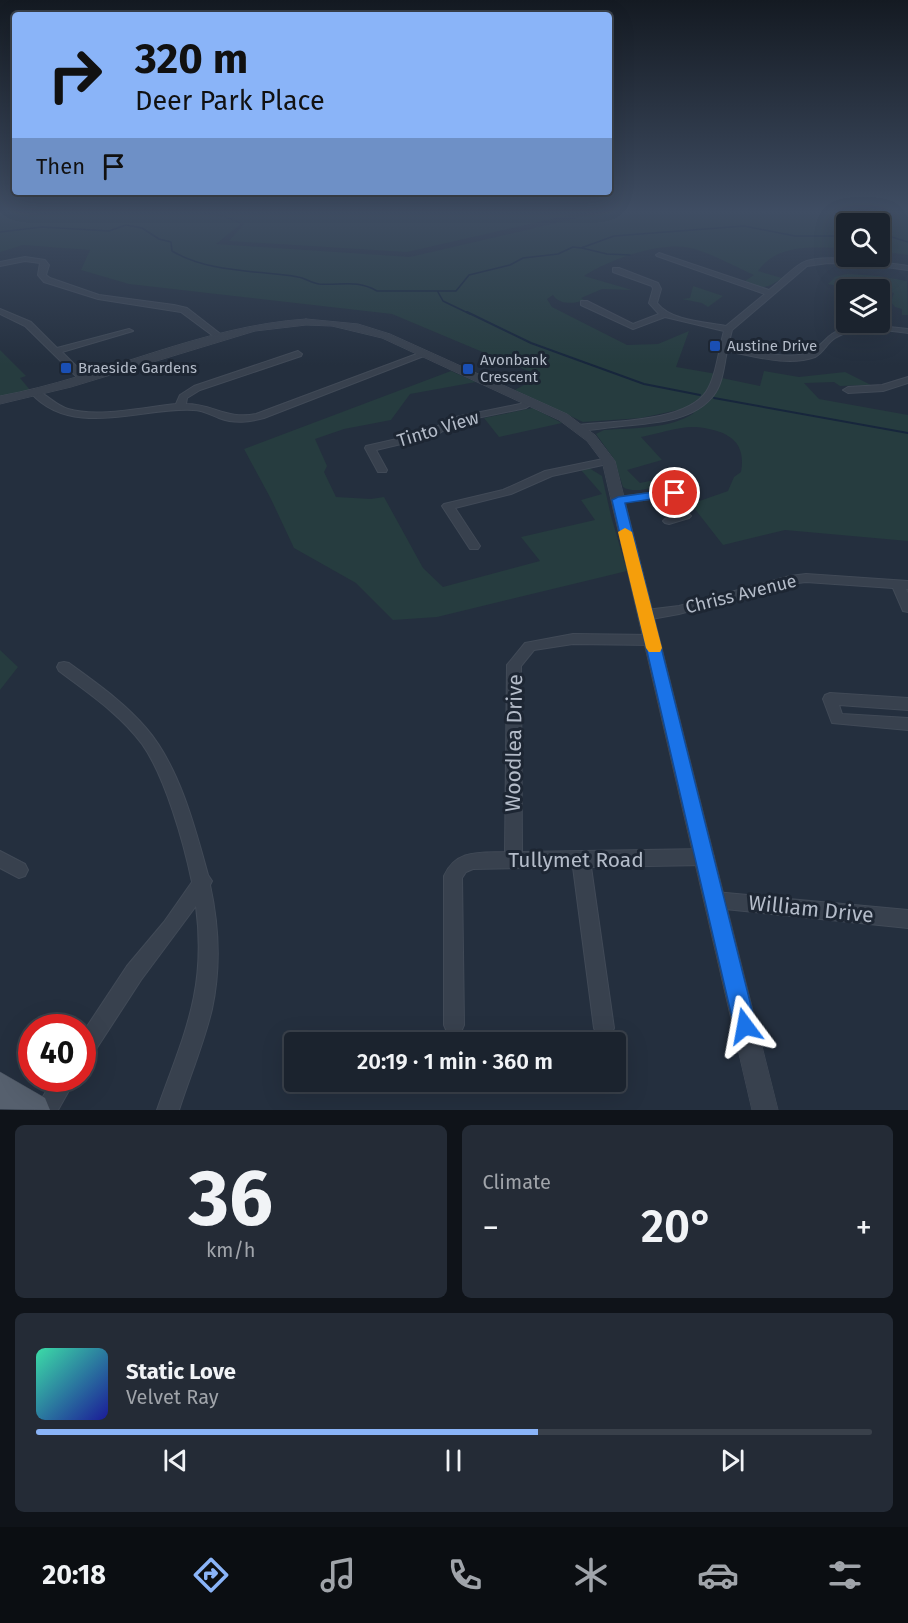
<!DOCTYPE html>
<meta charset="utf-8">
<style>
body{margin:0;font-family:"Fira Sans",sans-serif;background:#242b36;color:#f1f3f6;height:100vh;display:flex;flex-direction:column;font-size:22px;white-space:nowrap}
*{box-sizing:border-box;margin:0}
p{font-size:20px;color:#a0a4aa}
.icon{flex:none;width:33px;height:33px;fill:none;stroke:currentColor;stroke-width:2;stroke-linecap:round;stroke-linejoin:round}
.map{position:relative;height:1110px;overflow:hidden}
.panel{display:flex;flex-direction:column;gap:15px;padding:15px;background:#0f1319;flex:1}
.panel>*{flex:none}
.top-card{position:absolute;left:12px;top:12px;width:600px;height:183px;border-radius:6px;box-shadow:0 6px 24px #0002,0 0 0 2px #39404a;background:#8ab4f8;color:#111;overflow:hidden}
.fabs{position:absolute;left:836px;top:213px;display:grid;gap:12px}
.fabs a{display:grid;place-items:center;width:54px;height:54px;border-radius:6px;background:#1b232e;box-shadow:0 6px 24px #0002,0 0 0 2px #39404a;font-size:30px}
.speed{position:absolute;left:18px;top:1014px;display:flex;gap:12px;font-size:30px;font-weight:700;text-align:center}
.speed>*{display:grid;place-content:center;width:78px;height:78px;border-radius:50%;background:#1b232e;box-shadow:0 6px 24px #0002,0 0 0 2px #39404a;line-height:1}
.speed .limit{border:9px solid #d22;background:#fff;color:#111}
.pin{position:absolute;display:grid;place-items:center;width:51px;height:51px;color:#fff;margin:-26px;border:3px solid #fff;border-radius:50%;box-shadow:0 2px 6px #0007}
.me{position:absolute;width:66px;margin:-33px;rotate:347deg;stroke-linejoin:round;filter:drop-shadow(0 0 4px #0008)}
.turn{display:flex;align-items:center;gap:21px;height:126px;padding:0 24px;font-size:27px}
.turn .icon{width:78px;height:78px;stroke-width:2.5}
.turn b{display:block;font-size:42px;line-height:51px}
.then{display:flex;align-items:center;height:57px;padding:0 24px;background:#0003;gap:12px;font-size:22px}
.big{font-size:45px;font-weight:600;line-height:1.1}
.panel .tile{flex:1;display:flex;flex-direction:column;justify-content:center;gap:9px;min-width:0;padding:0 21px;border-radius:9px;background:#242b36}
.panel .dial{align-items:center;gap:0}
.dial b{font-size:78px;line-height:1}
.song{display:flex;align-items:center;gap:18px}
.cover{width:72px;height:72px;border-radius:9px;background:linear-gradient(135deg,hsl(160 70% 55%),hsl(240 70% 35%))}
.played{height:6px;border-radius:3px;background:linear-gradient(90deg,#8ab4f8 60%,#39404a 60%)}
.keys{display:flex;justify-content:space-around;direction:ltr}
.heat{display:flex;justify-content:space-between;align-items:center;font-size:33px;direction:ltr}
.panel .tiles{flex:1;display:grid;gap:15px;grid-template-columns:1fr 1fr}
.tile:last-child{grid-column:span 2}
.trip{position:absolute;left:284px;top:1032px;width:342px;height:60px;border-radius:6px;background:#1b232e;box-shadow:0 6px 24px #0002,0 0 0 2px #39404a;font-weight:600;line-height:60px;text-align:center}
.tabs{display:flex;height:96px;justify-content:space-around;align-items:center;background:#0b0e12;color:#a0a4aa}
.tabs .icon{width:42px;height:42px}
.tabs .current{color:#8ab4f8}
.tabs b{font-size:27px;color:#f1f3f6}
.map>svg:first-child{display:block}
</style>
<div class="map">
<svg width="908" height="1110" viewBox="0 0 908 1110">
<rect width="100%" height="100%" fill="#242f3e"/>
<g fill="#263c3f">
<path d="M0,210H65L15,219L71,210H177L220,216L241,224L216,244L410,257L595,214L658,210H908V255L879,251V224H846V248C816,248 778,242 758,271L782,278C765,290 761,289 742,283L754,275C736,267 703,249 685,247C656,243 608,260 584,276L632,290L602,289L581,298L584,300C575,304 559,305 553,295L547,299L552,307L627,345L658,344L689,331L676,367L717,374V377L760,386L764,371L799,377L845,372L871,385L840,386L834,382L804,383L819,399L908,415V541L785,530L723,545L691,504L728,491L734,477L741,472C747,440 726,430 696,427C679,426 657,434 641,437L662,460L627,470L640,483L665,478L668,480C659,488 633,494 623,487L614,459L596,434L604,430C631,428 671,429 694,413L678,410L641,418L583,422L515,390L540,376L392,314L129,284L81,270L90,250L23,245L0,252Z"/>
<polygon points="186,210 591,210 407,252 229,241 244,224 223,215"/>
<polygon points="847,274 879,276 907,281 908,315 902,315 902,309 895,307 891,302 894,293 858,283 851,289 828,284 835,277"/>
<polygon points="693,286 723,296 708,307 702,303 682,299 690,298"/>
<polygon points="0,350 26,376 20,378 30,390 0,397"/>
<polygon points="451,371 476,382 410,394 391,420 344,429 315,439 327,466 324,472 336,497 371,499 384,497 423,568 443,587 540,561 521,537 595,520 581,500 602,494 581,470 589,468 602,476 611,516 627,571 437,617 393,620 356,583 294,548 271,499 244,449"/>
<polygon points="533,408 562,423 499,437 484,418"/>
<polygon points="0,650 18,667 0,690"/>
</g>
<g fill="none" stroke-linecap="round" stroke-linejoin="round">
<g stroke="#17263c" stroke-width="1.5">
<path d="M0,232L42,227L109,231L126,225L142,228L159,239L171,242L172,251C209,273 256,270 298,277C305,278 311,283 319,284C340,286 357,279 377,291H456L469,275L510,265L523,258L558,254L573,247L581,248L614,236L744,226L795,236H846"/>
<polyline points="879,233 908,242"/>
<polyline points="582,248 607,254 630,255"/>
<polyline points="438,292 443,301 470,314"/>
</g>
<g stroke="#17263c" stroke-width="2">
<polyline points="467,312 531,343 644,384 700,395"/>
<polyline points="714,398 908,433"/>
</g>
<g stroke="#414a57" stroke-width="2">
<g id="minor">
<path d="M659,253L769,290C780,282 790,270 802,263C821,252 885,263 908,266V270L871,265L828,263L807,266L732,330L728,346C749,350 794,362 812,351C828,341 825,334 847,328L837,317L846,310V322H851L855,326H880L908,329V333C886,330 855,325 835,338C827,343 823,353 815,357C788,367 754,356 727,351C724,365 723,384 713,396C691,424 645,423 613,427C601,428 587,432 576,430V426L579,425C613,421 685,422 706,392C716,378 719,348 724,331L665,317L633,329L581,305V301H587L633,324L659,314L649,303L653,289L652,286L613,272V268H619L658,283L661,289L657,303C671,321 705,322 726,326L765,294L657,256L656,255Z"/>
<polygon points="25,257 45,260 49,265 46,275 50,278 99,295 174,305 187,308 223,336 216,338 181,312 98,299 44,282 38,275 40,263 25,261 0,266 0,262"/>
<polygon points="0,309 31,322 57,348 129,329 133,331 62,352 87,377 87,381 81,381 25,326 0,314"/>
<path d="M298,351L302,354L301,356L200,390L187,398L186,404C213,404 227,420 256,414L422,352L429,354L264,418C249,422 235,424 219,418C211,415 203,410 193,410C142,407 72,439 31,393L36,390C48,395 55,405 68,409C99,418 144,407 176,404L180,395L194,386Z"/>
<polygon points="908,377 908,383 883,391 848,393 843,390 848,387 882,385"/>
<polygon points="530,399 535,402 526,408 457,422 435,436 376,450 387,470 386,472 378,472 365,448 366,446 428,432 451,418 520,404"/>
<polygon points="608,458 612,459 613,461 612,463 552,476 511,494 455,508 480,546 478,549 470,549 442,506 444,504 503,490 545,471"/>
<polygon points="681,475 686,478 686,488 679,495 671,497 689,514 691,516 689,518 669,524 665,523 663,521 665,519 677,515 660,498 618,503 612,500 618,497 672,490 676,487 676,478"/>
<polygon points="806,574 908,581 908,589 906,589 908,593 908,612 903,611 893,588 806,582 790,584 679,614 646,620 641,618 639,615 641,612 646,610 679,606 790,576"/>
<path d="M573,634L652,635L657,637L659,640L657,643L652,645L573,644L534,650L521,666L522,852L705,849L711,851L714,857L711,863L705,865L591,867L614,1028L611,1035L604,1038L597,1035L594,1028L573,867L473,869L466,872L462,878L464,1025L461,1032L454,1035L447,1032L444,1025V876C456,849 480,853 505,852L507,665L525,643Z"/>
<path d="M64,662L69,663C96,683 124,702 146,728C179,766 195,827 208,875L212,881L210,885C219,926 221,967 212,1009C204,1043 190,1076 179,1110H157C184,1034 207,990 196,906L141,980L89,1060L82,1063V1034L127,966L164,922L192,882C184,843 165,776 142,744C120,714 88,693 59,671L57,667L59,663Z"/>
<polygon points="830,693 908,698 908,710 839,705 842,714 908,718 908,730 832,723 823,699 825,695"/>
<polygon points="0,851 25,864 28,870 25,876 19,878 0,868"/>
<polygon points="715,892 908,910 908,928 715,908 709,906 706,900 709,894"/>
<polygon points="54,1078 76,1078 58,1110 35,1110"/>
</g>
</g>
<g stroke="#414a57" stroke-width="1">
<path id="tertiary" d="M306,319L358,324L390,334L567,414L595,435L615,461L778,1110H752L602,461L587,441L559,420L382,338L332,326L306,325L255,331L71,387L0,404V396C103,377 200,326 306,319Z"/>
</g>
<g stroke="#414a57" stroke-width="1">
<polygon id="primary" points="0,1072 45,1098 50,1110 0,1109"/>
</g>
<use href="#minor" fill="#38414e" fill-rule="evenodd"/>
<use href="#tertiary" fill="#38414e" fill-rule="evenodd"/>
<use href="#primary" fill="#56606e" fill-rule="evenodd"/>
</g>
<linearGradient id="sky" x2="0" y2="1"><stop stop-color="#141a22"/><stop offset="0.58" stop-color="#3f4d63"/><stop offset="1" stop-color="#3f4d63" stop-opacity="0"/></linearGradient>
<rect width="908" height="365" fill="url(#sky)"/>
<polygon fill="#1a73e8" stroke="#114b97" stroke-width="1.5" points="675,489 679,490 681,493 679,495 625,503 756,1026 753,1034 745,1037 737,1034 734,1026 612,500 618,497"/>
<polygon fill="#f59e0b" points="625,528 632,532 662,648 660,652 649,652 646,648 618,532"/>
<g fill="#1a4fb4" stroke="#1d2633" stroke-width="2">
<rect x="709" y="340" width="12" height="12" rx="3"/>
<rect x="60" y="362" width="12" height="12" rx="3"/>
<rect x="462" y="363" width="12" height="12" rx="3"/>
</g>
<g text-anchor="middle" dominant-baseline="central" stroke-width="6" stroke-linejoin="round" paint-order="stroke">
<g font-size="15" fill="#b4bcc9" stroke="#1d2633" text-anchor="start">
<text x="727" y="346">Austine Drive</text>
<text x="480" y="360">Avonbank<tspan x="480" dy="17">Crescent</tspan></text>
<text x="78" y="368">Braeside Gardens</text>
</g>
<g font-size="18" fill="#b4bcc9" stroke="#1d2633">
<text transform="translate(438 429) rotate(-17)">Tinto View</text>
<text transform="translate(741 594) rotate(-14)">Chriss Avenue</text>
</g>
<g font-size="21" fill="#b4bcc9" stroke="#1d2633">
<text transform="translate(514 743) rotate(-89)">Woodlea Drive</text>
<text x="576" y="860">Tullymet Road</text>
<text transform="translate(811 909) rotate(6)">William Drive</text>
</g>
</g>
</svg>
<div class="fabs">
<a><svg class="icon" aria-label="search" viewBox="0 0 24 24"><circle cx="10" cy="10" r="6"/><path d="M15 15l6 6"/></svg></a>
<a><svg class="icon" aria-label="layers" viewBox="0 0 24 24"><path d="M12 4l9 5-9 5-9-5zM3 14l9 5 9-5"/></svg></a>
</div>
<div class="speed"><div class="limit">40</div></div>
<div class="pin" style="left:675px;top:493px;background:#d93025"><svg class="icon" aria-label="arrive" viewBox="0 0 24 24"><path d="M6 21V4h12l-3 4 3 4H6"/></svg></div>
<svg class="me" style="left:745px;top:1026px" viewBox="-20 -20 40 40"><path d="M0-17L14 15 0 8-14 15z" fill="#1a73e8" stroke="#fff" stroke-width="4"/></svg>
<div class="trip">20:19 · 1 min · 360 m</div>
<div class="top-card">
<div class="turn"><svg class="icon" aria-label="right" viewBox="0 0 24 24"><path d="M7 20v-9h11M14 6l5 5-5 5"/></svg><div><b>320 m</b>Deer Park Place</div></div>
<div class="then">Then<svg class="icon" aria-label="arrive" viewBox="0 0 24 24"><path d="M6 21V4h12l-3 4 3 4H6"/></svg></div>
</div>
</div>
<section class="panel">
<div class="tiles">
<div class="tile dial"><b>36</b><p>km/h</p></div>
<div class="tile"><p>Climate</p>
<div class="heat"><a>−</a><b class="big">20°</b><a>+</a></div>
</div>
<div class="tile">
<div class="song"><i class="cover"></i><div><b>Static Love</b><p>Velvet Ray</p></div></div>
<div class="played"></div>
<div class="keys"><svg class="icon" aria-label="previous" viewBox="0 0 24 24"><path d="M18 5L8 12l10 7zM5 5v14"/></svg><svg class="icon" aria-label="pause" viewBox="0 0 24 24"><path d="M8 5v14M16 5v14"/></svg><svg class="icon" aria-label="next" viewBox="0 0 24 24"><path d="M6 5l10 7-10 7zM19 5v14"/></svg></div>
</div>
</div>
</section>
<nav class="tabs">
<b>20:18</b>
<svg class="icon current" aria-label="directions" viewBox="0 0 24 24"><path d="M12 3l9 9-9 9-9-9zM9 14v-3h6M13 9l2 2-2 2"/></svg>
<svg class="icon" aria-label="music" viewBox="0 0 24 24"><path d="M9 18V5l10-2v13"/><circle cx="6" cy="18" r="3"/><circle cx="16" cy="16" r="3"/></svg>
<svg class="icon" aria-label="phone" viewBox="0 0 24 24"><path d="M5 4h4l2 5-3 2q2 4 5 5l2-3 5 2v4C11 20 4 13 5 4z"/></svg>
<svg class="icon" aria-label="climate" viewBox="0 0 24 24"><path d="M12 3v18M4 7l16 10M4 17L20 7"/></svg>
<svg class="icon" aria-label="car" viewBox="0 0 24 24"><path d="M5 17H2v-5l4-1 3-4h7l3 4 3 1v5h-3M9 17h6M6 11h13"/><circle cx="7" cy="17" r="2"/><circle cx="17" cy="17" r="2"/></svg>
<svg class="icon" aria-label="filters" viewBox="0 0 24 24"><path d="M4 7h16M4 17h16"/><circle cx="9" cy="7" r="2"/><circle cx="15" cy="17" r="2"/></svg>
</nav>
